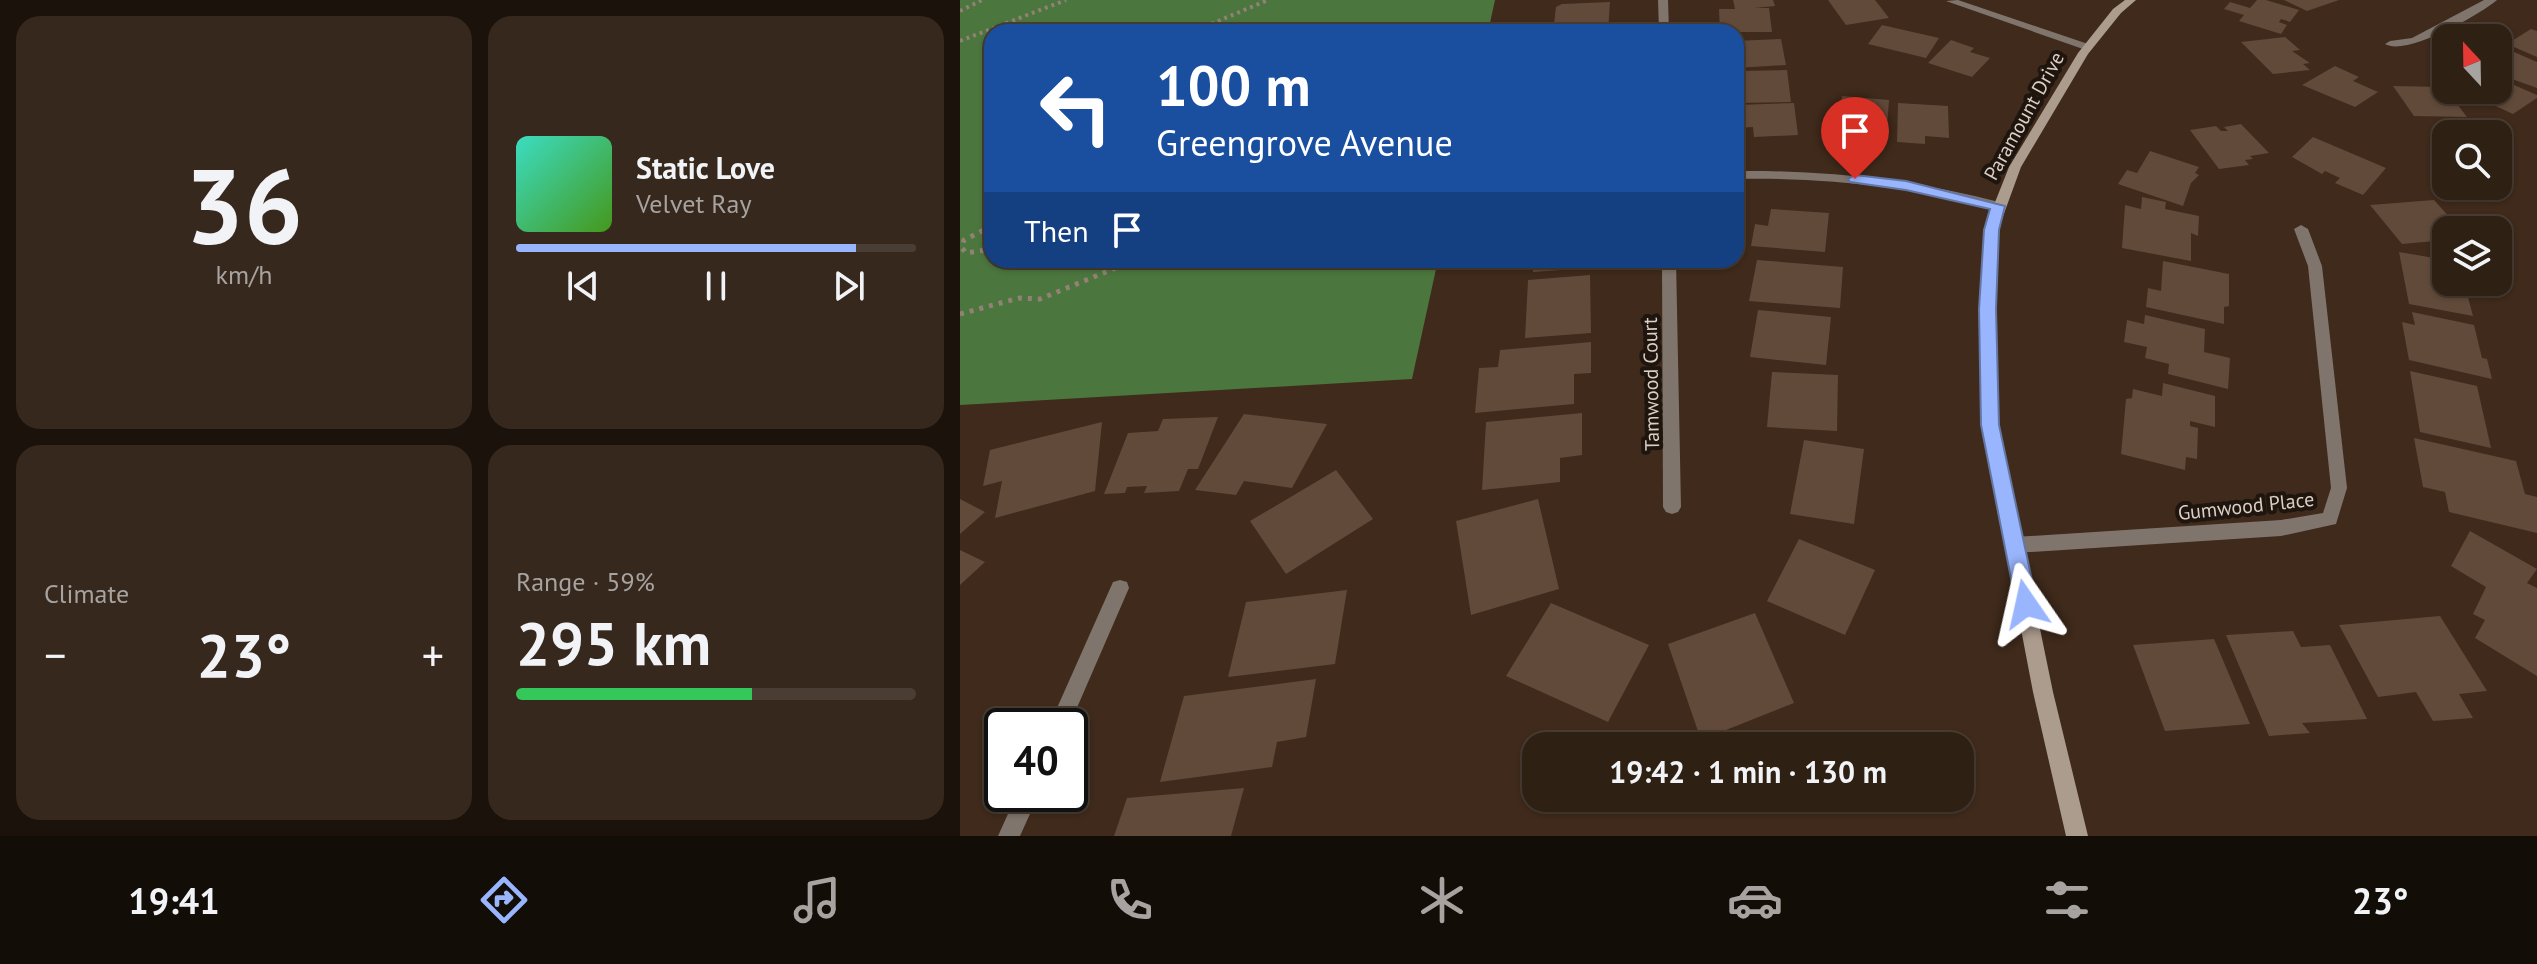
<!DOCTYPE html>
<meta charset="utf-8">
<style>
body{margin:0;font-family:"PT Sans",sans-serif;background:#37281d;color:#f1f3f6;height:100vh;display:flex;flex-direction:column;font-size:30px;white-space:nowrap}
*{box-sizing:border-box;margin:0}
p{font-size:26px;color:#a7a3a0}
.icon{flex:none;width:44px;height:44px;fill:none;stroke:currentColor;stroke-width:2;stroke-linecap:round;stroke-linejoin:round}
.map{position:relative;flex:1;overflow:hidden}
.sheet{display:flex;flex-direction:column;gap:16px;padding:16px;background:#1a120b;width:960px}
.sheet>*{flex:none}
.banner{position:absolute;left:24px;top:24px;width:760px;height:244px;border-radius:24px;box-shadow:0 2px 6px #0004,0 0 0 2px #4a3e34;background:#1a4fa0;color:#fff;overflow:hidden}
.needle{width:52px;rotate:338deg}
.buttons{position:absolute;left:1472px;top:24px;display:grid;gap:16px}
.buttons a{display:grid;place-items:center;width:80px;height:80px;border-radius:16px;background:#2f2014;box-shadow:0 2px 6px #0004,0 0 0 2px #4a3e34;font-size:40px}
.speed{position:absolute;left:24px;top:708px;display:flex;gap:16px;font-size:40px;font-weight:700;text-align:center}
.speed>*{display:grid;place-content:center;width:104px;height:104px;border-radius:50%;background:#2f2014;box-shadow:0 2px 6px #0004,0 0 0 2px #4a3e34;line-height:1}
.speed .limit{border:4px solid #111;border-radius:12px;background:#fff;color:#111}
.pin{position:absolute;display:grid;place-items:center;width:68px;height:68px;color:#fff;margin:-82px -34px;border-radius:50% 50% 50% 0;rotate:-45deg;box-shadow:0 0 8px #0007}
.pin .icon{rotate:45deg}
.me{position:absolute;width:88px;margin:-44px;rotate:349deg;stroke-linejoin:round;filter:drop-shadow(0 0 6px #0008)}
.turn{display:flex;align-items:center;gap:28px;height:168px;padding:0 40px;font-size:36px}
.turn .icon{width:104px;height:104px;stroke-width:2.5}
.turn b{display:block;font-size:56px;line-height:68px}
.then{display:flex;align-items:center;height:76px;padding:0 40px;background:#0003;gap:16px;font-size:30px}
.big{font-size:60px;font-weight:600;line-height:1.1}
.sheet .card{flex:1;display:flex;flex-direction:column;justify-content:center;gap:12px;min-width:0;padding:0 28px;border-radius:24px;background:#37281d}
.sheet .dial{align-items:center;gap:0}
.dial b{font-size:104px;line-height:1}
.song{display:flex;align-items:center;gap:24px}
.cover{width:96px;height:96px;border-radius:12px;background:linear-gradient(135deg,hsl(170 70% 55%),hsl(100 70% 35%))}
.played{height:8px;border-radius:4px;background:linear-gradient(90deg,#99b5fd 85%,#4a3e34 85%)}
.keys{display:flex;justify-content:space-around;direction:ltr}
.heat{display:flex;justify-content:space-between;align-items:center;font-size:44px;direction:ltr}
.charge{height:12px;border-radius:6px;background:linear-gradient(90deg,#34c759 59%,#4a3e34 0)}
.sheet .tiles{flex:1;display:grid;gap:16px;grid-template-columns:repeat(2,1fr)}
.trip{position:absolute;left:562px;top:732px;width:452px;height:80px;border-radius:24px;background:#2f2014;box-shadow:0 2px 6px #0004,0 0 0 2px #4a3e34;font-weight:600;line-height:80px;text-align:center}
.tab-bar{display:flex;height:128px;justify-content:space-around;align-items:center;background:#130d08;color:#a7a3a0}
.tab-bar .icon{width:56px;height:56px}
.tab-bar .selected{color:#99b5fd}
.tab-bar b{font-size:36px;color:#f1f3f6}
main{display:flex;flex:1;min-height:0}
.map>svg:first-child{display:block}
</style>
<main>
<section class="sheet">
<div class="tiles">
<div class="card dial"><b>36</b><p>km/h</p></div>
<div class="card">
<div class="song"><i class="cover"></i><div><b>Static Love</b><p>Velvet Ray</p></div></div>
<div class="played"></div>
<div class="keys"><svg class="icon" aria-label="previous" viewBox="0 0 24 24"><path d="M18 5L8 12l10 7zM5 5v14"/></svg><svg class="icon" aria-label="pause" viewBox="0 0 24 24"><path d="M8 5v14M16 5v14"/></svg><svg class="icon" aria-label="next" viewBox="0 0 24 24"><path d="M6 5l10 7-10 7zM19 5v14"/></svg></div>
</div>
<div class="card"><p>Climate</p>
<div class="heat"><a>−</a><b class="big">23°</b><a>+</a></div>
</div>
<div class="card"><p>Range · 59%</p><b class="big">295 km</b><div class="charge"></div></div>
</div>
</section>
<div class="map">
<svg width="1577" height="836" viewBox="0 0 1577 836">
<rect width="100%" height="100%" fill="#3f2a1b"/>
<polygon fill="#4b763e" points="0,0 535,0 528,32 32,32 32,260 478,260 452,379 0,405"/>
<g fill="#614a3a">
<polygon points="773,0 813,0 815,6 794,8 809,8 812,32 760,32 759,9 775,9"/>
<polygon points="868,0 915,0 929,18 886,25"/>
<polygon points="1297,0 1306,0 1339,10 1330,22 1321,19 1319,22 1327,25 1321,34 1279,21 1284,15 1264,9 1270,2 1290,8"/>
<polygon points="1324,0 1379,0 1347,11"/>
<polygon points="650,2 648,32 593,32 596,7 602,4"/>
<polygon points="922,25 979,38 966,58 908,44"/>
<polygon points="1571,29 1577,31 1577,57 1547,44"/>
<polygon points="1325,37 1340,50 1332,51 1350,63 1343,64 1350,70 1313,74 1281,42"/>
<polygon points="821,39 826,65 776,68 776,41"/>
<polygon points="991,40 1014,48 1010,52 1030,58 1012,77 968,63"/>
<polygon points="1540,46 1577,62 1577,88 1538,74"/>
<polygon points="1375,66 1399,77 1393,81 1418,92 1395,107 1342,85"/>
<polygon points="827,70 831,102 776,103 776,71"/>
<polygon points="1538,78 1577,95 1577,98 1553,114 1501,90 1538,90"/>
<polygon points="1433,86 1484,87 1507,117 1454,116"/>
<polygon points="882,96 929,100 927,127 905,125 904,137 878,135"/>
<polygon points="834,103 838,135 794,137 793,127 776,128 776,105"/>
<polygon points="938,103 988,106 989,138 965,136 965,144 937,142"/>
<polygon points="1281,124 1309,153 1290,156 1293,159 1285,160 1289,165 1259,169 1230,130 1256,126 1261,131 1268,131 1264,127"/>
<polygon points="1353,137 1426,168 1403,195 1375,183 1380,178 1365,171 1362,174 1332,157"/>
<polygon points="1190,151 1239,167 1235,173 1239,175 1231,183 1223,206 1158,184 1167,170 1177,173"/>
<polygon points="1182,197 1206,202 1205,209 1239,216 1238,236 1231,233 1231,261 1162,248 1165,205 1181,209"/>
<polygon points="1474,200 1501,230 1486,230 1486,240 1442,244 1410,205"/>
<polygon points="811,209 869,213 865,252 791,246 795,224 808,226"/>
<polygon points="1439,252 1486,260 1486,282 1504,282 1513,316 1449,304"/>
<polygon points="553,260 631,260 631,268 573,272 573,264 552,266"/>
<polygon points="797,260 883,267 880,308 789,301"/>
<polygon points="1203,261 1269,274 1269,306 1264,307 1264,324 1186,307 1188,288 1201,291"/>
<polygon points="630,275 631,333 565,338 568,280"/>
<polygon points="798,310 871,317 866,365 790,357"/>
<polygon points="1452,312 1514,325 1522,358 1527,359 1532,379 1449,360 1442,322 1455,325"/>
<polygon points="1185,315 1245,329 1244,352 1270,358 1268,389 1208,374 1209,364 1185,358 1187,347 1164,342 1167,320 1184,324"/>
<polygon points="631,342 631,373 614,374 614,404 515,413 519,368 538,367 540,350"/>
<polygon points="1450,371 1517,386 1531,448 1460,432"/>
<polygon points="812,372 878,375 877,431 807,427"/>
<polygon points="1203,383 1255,396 1255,427 1230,421 1230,426 1238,428 1237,459 1226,457 1225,470 1161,454 1166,399 1172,398 1173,389 1202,396"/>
<polygon points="622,413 622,455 600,458 600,482 522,490 526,422"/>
<polygon points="284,414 367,424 332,488 284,481 276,495 235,490"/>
<polygon points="258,417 238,469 228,469 219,491 184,493 187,486 167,487 165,493 144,494 168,433 198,431 203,419"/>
<polygon points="142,422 135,491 35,518 42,481 23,486 30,450"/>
<polygon points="1454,438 1556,461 1565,494 1577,497 1577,533 1489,512 1485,492 1463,487"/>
<polygon points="844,440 904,449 894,524 830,514"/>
<polygon points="376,470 413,519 326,574 290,521"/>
<polygon points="0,499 25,512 0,534"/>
<polygon points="578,499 599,589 511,615 496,521"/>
<polygon points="1510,531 1577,569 1567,583 1577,588 1577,676 1515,638 1525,620 1513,614 1526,587 1491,566"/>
<polygon points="839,539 915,570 885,635 807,601"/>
<polygon points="0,550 25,562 0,585"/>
<polygon points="387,590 375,664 268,677 286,602"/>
<polygon points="591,603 689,645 648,722 546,676"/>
<polygon points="795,613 834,703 741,740 708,644"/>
<polygon points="1480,616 1527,691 1499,694 1513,718 1473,721 1456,692 1418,697 1379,625"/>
<polygon points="1333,631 1341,647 1370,645 1407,719 1342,723 1350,733 1309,736 1266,635"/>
<polygon points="1254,639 1290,724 1205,731 1173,645"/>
<polygon points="356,679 346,737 317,742 312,767 200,782 224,696"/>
<polygon points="284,788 271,836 154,836 167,798"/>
</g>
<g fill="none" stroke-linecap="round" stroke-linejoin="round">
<g stroke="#928175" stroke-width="4" stroke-dasharray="3 4" stroke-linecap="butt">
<polyline points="0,11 22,0"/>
<polyline points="232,32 308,0"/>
<polyline points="0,41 106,0"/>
</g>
<g stroke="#928175" stroke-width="5" stroke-dasharray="4 6" stroke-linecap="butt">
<polyline points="32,226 4,240 2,248 6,253 32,249"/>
<polyline points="0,314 59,298 80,299 175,260"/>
</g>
<g fill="#7f756c" fill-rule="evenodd">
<polygon points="698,0 708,0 709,32 699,32"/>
<polygon points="998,0 1131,45 1132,47 1123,49 986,1"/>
<path d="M1524,0H1537C1519,15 1446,57 1425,44L1430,41L1452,38Z"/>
<path d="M776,171C867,170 954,180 1043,203L1044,206L1038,210C951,187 866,177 776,179Z"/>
<polygon points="1341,225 1348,229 1362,266 1387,488 1376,524 1321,536 1055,553 1049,551 1046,545 1049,539 1055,537 1321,520 1363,513 1371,488 1348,266 1334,229"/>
<polygon points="702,260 716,260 721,507 718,512 712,514 706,512 703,507"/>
<polygon points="160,580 167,582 169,588 109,726 89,726 153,582"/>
<polygon points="57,794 79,794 60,836 38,836"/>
</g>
<polygon fill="#ac9c8e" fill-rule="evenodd" points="1165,0 1176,0 1161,13 1128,54 1061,167 1038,230 1035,309 1038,425 1093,692 1128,836 1106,836 1073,692 1022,425 1021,309 1024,230 1049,167 1118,53 1153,9"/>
</g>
<polygon fill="#99b5fd" stroke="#6376a4" stroke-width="2" points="895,175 946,181 1045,206 1039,230 1036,309 1039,425 1077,604 1074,611 1066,614 1059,611 1056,604 1021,425 1019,309 1024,230 1030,209 946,190 890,182 888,179"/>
<g text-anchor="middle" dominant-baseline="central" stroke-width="8" stroke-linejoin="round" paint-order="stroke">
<g font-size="20" fill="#dccec5" stroke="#1e150e">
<text transform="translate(1064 116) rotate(-61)">Paramount Drive</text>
<text transform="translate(691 384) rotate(-91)">Tamwood Court</text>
<text transform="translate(1286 506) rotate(-6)">Gumwood Place</text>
</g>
</g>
</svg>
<div class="buttons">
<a><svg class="needle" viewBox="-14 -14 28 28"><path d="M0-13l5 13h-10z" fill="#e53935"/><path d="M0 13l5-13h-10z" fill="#a7a3a0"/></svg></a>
<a><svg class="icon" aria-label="search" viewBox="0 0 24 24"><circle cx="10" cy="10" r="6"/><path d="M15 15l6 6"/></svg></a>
<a><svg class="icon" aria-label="layers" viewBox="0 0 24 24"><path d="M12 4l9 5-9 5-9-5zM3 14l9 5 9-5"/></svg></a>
</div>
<div class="speed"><div class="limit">40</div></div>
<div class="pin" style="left:895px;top:179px;background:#d93025"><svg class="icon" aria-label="arrive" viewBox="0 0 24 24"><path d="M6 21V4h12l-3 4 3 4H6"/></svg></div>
<svg class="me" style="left:1066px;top:604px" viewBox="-20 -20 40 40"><path d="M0-17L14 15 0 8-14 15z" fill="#99b5fd" stroke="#fff" stroke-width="4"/></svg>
<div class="trip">19:42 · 1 min · 130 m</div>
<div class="banner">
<div class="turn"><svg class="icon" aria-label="left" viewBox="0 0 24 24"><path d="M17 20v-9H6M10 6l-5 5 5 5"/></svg><div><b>100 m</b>Greengrove Avenue</div></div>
<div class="then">Then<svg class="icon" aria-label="arrive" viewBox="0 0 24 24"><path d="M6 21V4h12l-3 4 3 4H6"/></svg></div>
</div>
</div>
</main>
<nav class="tab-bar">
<b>19:41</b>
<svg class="icon selected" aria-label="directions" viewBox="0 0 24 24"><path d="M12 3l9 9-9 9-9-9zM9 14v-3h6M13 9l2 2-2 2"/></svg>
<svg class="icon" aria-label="music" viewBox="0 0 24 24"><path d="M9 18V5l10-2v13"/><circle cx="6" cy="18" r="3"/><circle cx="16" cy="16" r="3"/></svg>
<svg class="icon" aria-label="phone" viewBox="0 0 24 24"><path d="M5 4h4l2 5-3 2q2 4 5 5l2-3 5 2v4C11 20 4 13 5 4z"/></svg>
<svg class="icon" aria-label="climate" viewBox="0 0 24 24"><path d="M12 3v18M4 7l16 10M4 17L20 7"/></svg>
<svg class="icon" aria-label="car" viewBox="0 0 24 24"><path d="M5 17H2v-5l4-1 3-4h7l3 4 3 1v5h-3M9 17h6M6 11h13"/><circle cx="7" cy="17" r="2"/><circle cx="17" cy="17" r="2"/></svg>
<svg class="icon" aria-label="filters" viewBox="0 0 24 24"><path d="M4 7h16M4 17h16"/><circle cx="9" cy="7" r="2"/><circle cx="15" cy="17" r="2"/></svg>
<b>23°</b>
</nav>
